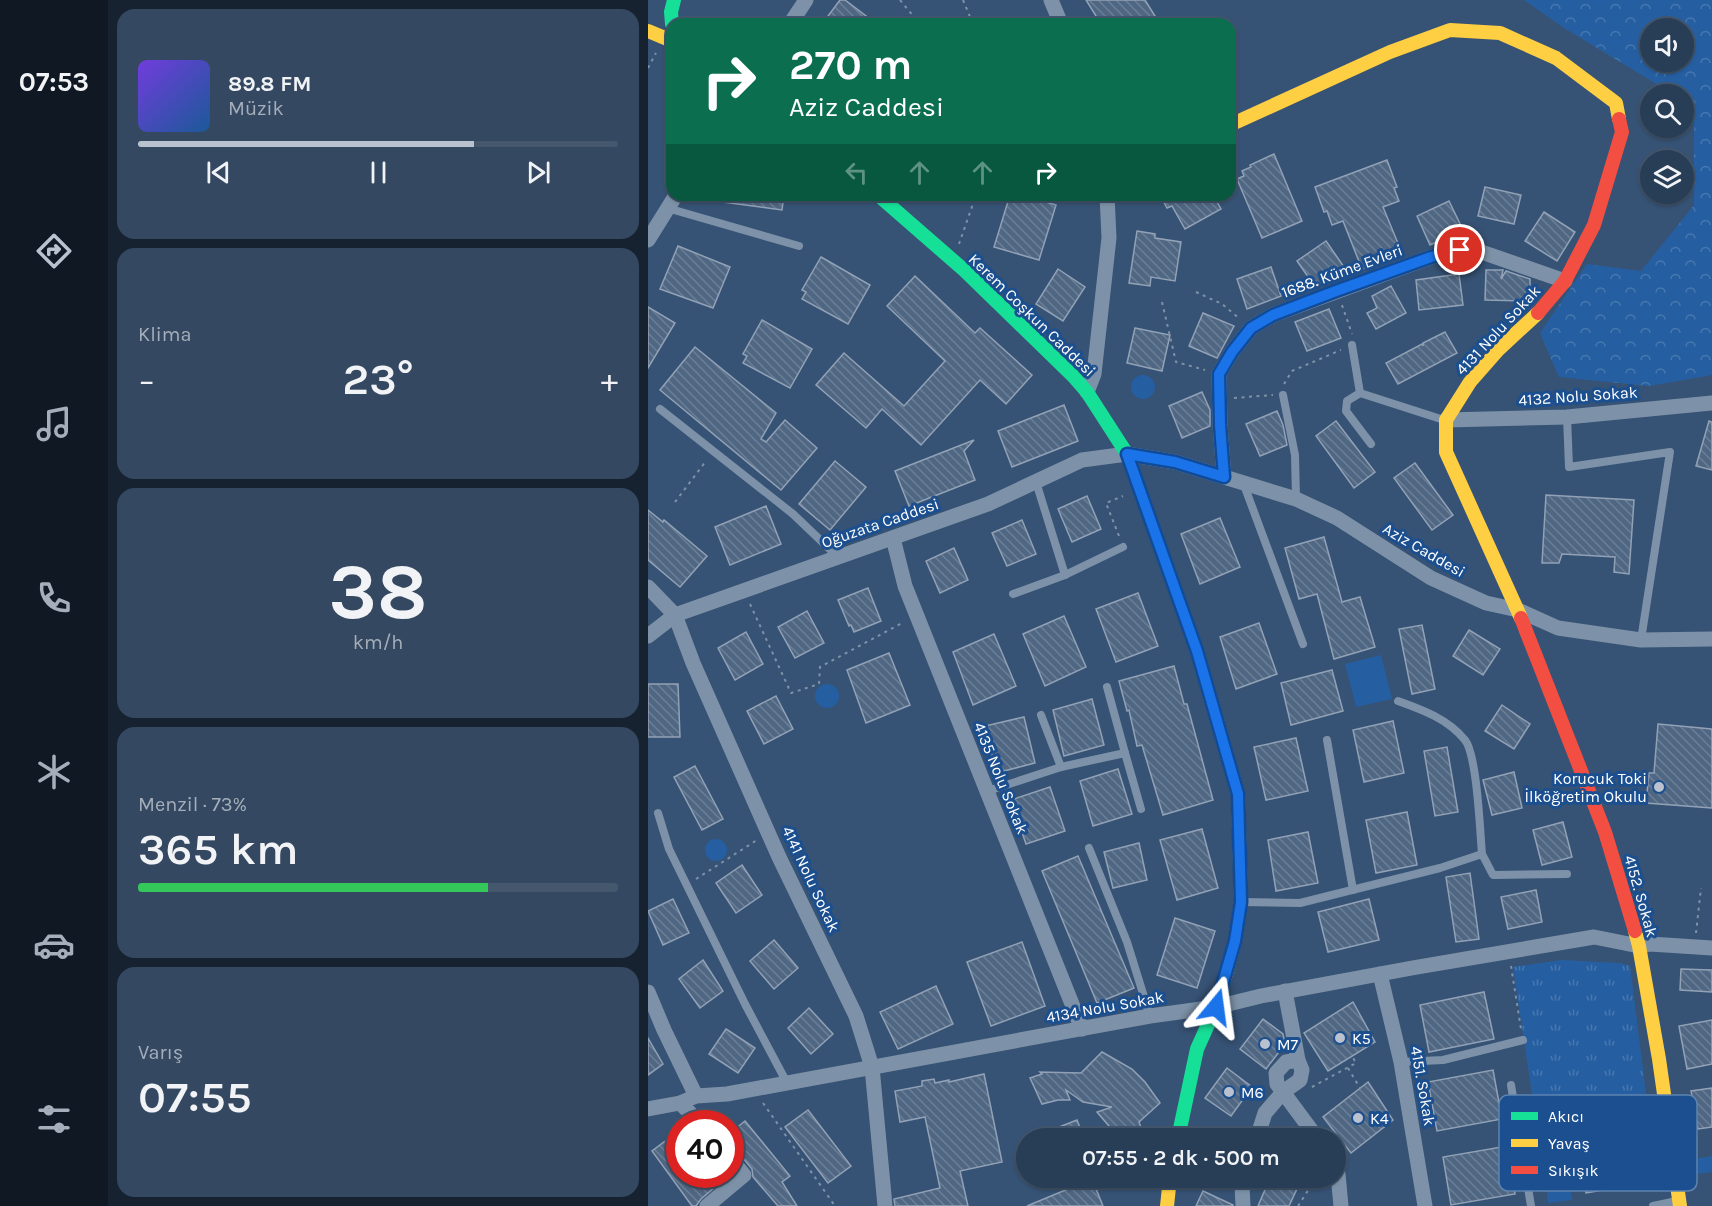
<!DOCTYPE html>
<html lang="tr">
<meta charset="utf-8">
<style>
body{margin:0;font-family:Karla,sans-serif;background:#344961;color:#f1f3f6;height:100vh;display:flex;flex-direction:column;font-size:22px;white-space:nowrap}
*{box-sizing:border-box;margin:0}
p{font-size:20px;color:#a5aeba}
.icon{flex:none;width:33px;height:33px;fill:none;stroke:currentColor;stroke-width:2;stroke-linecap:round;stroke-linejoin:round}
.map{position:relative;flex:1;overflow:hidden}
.side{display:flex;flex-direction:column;gap:9px;padding:9px;background:#162230;width:540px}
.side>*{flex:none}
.banner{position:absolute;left:18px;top:18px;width:570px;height:183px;border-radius:18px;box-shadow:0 2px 4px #0004,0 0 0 2px #44576d;background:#0b6e4f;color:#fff;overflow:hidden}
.controls{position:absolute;left:992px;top:18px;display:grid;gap:12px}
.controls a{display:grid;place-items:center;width:54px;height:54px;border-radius:50%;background:#283e57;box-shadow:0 2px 4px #0004,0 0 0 2px #44576d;font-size:30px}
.speed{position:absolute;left:18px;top:1110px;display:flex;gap:12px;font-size:30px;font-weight:700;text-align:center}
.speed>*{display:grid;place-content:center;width:78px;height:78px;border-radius:50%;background:#283e57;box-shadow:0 2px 4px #0004,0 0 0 2px #44576d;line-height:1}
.speed .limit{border:9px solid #d22;background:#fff;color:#111}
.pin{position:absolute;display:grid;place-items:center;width:51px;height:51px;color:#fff;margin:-26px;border:3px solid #fff;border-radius:50%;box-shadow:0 2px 6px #0007}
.me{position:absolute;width:66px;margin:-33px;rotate:16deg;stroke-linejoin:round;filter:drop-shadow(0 0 4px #0008)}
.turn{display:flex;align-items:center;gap:21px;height:126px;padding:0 24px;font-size:27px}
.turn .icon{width:78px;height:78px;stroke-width:2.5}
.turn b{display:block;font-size:42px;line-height:51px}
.lanes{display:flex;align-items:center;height:57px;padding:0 24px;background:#0003;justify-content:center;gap:30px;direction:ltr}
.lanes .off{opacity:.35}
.big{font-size:45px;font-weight:600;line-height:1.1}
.side .card{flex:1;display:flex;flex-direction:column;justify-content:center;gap:9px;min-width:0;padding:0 21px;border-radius:18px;background:#344961}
.side .dial{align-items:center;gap:0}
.dial b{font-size:78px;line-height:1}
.song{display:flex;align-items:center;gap:18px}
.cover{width:72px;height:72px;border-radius:9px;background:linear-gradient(135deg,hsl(260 70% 55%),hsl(210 70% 35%))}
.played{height:6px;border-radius:3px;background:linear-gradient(90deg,#b9c2ce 70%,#44576d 70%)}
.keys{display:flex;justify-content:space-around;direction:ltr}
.heat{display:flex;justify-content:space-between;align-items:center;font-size:33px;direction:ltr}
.charge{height:9px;border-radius:4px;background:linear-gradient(90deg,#34c759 73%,#44576d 0)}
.trip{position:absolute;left:368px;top:1128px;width:330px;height:60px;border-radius:30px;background:#283e57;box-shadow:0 2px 4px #0004,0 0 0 2px #44576d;font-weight:600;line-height:60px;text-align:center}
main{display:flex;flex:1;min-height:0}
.dock{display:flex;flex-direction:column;width:108px;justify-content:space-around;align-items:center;background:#101923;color:#a5aeba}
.dock .icon{width:42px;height:42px}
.dock .selected{color:#b9c2ce}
.dock b{font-size:27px;color:#f1f3f6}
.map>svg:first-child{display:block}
</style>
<main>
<nav class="dock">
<b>07:53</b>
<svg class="icon selected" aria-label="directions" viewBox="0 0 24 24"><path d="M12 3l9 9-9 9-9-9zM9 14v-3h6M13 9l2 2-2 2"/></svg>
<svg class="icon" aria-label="music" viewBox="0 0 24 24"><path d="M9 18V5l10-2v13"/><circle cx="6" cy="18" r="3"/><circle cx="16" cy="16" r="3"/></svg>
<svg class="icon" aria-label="phone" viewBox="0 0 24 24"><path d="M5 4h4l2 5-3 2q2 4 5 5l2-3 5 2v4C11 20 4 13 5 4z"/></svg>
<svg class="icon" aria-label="climate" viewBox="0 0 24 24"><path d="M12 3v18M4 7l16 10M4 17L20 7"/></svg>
<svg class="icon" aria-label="car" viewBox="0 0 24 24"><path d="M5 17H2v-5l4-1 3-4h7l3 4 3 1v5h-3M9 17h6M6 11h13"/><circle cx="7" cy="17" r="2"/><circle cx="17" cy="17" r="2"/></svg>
<svg class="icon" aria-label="filters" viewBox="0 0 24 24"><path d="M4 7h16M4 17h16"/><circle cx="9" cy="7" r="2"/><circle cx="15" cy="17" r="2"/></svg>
</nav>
<section class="side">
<div class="card">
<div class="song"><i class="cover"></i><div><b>89.8 FM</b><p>Müzik</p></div></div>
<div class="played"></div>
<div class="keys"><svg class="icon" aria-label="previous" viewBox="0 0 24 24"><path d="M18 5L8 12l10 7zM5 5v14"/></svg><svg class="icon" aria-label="pause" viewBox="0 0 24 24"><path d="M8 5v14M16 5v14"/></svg><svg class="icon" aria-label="next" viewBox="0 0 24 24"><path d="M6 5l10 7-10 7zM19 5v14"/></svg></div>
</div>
<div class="card"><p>Klima</p>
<div class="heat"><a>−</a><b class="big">23°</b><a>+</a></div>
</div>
<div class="card dial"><b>38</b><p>km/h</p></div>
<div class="card"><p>Menzil · 73%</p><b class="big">365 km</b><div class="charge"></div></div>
<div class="card"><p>Varış</p><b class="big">07:55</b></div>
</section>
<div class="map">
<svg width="1064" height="1206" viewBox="0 0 1064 1206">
<defs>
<pattern id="grass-tufts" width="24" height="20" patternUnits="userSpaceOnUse" patternTransform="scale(1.5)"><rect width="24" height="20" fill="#265fa1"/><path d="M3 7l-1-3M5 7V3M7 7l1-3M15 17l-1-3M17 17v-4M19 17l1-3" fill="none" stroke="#4777af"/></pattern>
<pattern id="forest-crowns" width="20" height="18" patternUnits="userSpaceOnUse" patternTransform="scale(1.5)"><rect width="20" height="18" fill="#265fa1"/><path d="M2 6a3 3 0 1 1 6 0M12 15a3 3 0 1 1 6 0" fill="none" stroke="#4777af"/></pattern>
<pattern id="building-back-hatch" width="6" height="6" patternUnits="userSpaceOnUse" patternTransform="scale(1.5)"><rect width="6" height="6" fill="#506783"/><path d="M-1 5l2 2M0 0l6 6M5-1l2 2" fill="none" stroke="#6a7e96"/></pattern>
</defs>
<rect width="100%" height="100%" fill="#365274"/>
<polygon fill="url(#grass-tufts)" points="913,960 972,963 982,966 1001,1117 890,1134 865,967"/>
<path fill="url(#forest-crowns)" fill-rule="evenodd" d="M876,0H1064V375L1001,386L911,377L892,333L939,264L993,271L1046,205V108L1035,101V94H1025L916,28ZM1002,28H1035V62H1002Z"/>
<g fill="#265fa1">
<circle cx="495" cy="387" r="12"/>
<polygon points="733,655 744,699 708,707 697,664"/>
<circle cx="179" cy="696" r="12"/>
<circle cx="68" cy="850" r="11"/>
<polygon points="919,1154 924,1200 900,1203 895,1156"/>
<polygon points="1064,1156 1064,1172 1042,1175 1040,1160"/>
</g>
<g fill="url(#building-back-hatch)" stroke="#92a2b6" stroke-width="1.5">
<polygon points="192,0 197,0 218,16 212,24 174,24"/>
<polygon points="438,0 497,0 507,16 493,24 453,24"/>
<polygon points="626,154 654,221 614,238 589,179 596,176 594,171 603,167 602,165"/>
<polygon points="739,160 749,187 746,188 751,201 735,207 754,253 714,269 695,221 684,225 679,211 676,212 667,187"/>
<polygon points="837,187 873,195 866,224 830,216"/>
<polygon points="75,195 136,195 134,210 75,202"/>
<polygon points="362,195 375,195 408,205 391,260 346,247"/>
<polygon points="512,195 565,195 573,209 537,229 524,206 519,208"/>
<polygon points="801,201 815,230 782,245 769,216"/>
<polygon points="896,212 927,232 909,261 877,241"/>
<polygon points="489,231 507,234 507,238 533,242 527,281 503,277 502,286 481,283"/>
<polygon points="678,241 696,267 667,287 649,261"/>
<polygon points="30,246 82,267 65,308 12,289"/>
<polygon points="173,257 222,285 200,324 154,299 158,292 154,290"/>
<polygon points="623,267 633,296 599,309 589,279"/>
<polygon points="410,269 437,287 415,321 388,304"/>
<polygon points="838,270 855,270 853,279 858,271 882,279 882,301 837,300"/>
<polygon points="811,274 815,305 771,310 768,280"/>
<polygon points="267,276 327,333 332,328 384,375 358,404 332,380 273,445 234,409 218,428 168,385 196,353 256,406 297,361 239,306"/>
<polygon points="743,286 758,313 728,329 719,313 729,308 724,296"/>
<polygon points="0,307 27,323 0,368"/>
<polygon points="681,309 693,338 659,351 647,322"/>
<polygon points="555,313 586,326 569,358 541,346"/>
<polygon points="114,320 164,349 142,388 95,363 99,356 95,354"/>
<polygon points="487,328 522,335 514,371 479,363"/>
<polygon points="797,332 809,353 750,384 738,363 774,344 775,346 775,343"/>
<polygon points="47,347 128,413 113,439 118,442 137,420 169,448 133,490 12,390"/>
<polygon points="554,392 562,410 562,426 534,438 521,406"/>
<polygon points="416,405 430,441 364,467 350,431"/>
<polygon points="629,411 635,425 639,445 612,456 598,424"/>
<polygon points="688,421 727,472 706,488 668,436"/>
<polygon points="1061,421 1064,422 1064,470 1048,466"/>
<polygon points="326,440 316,451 327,480 261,506 247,471"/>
<polygon points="187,461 218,487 182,530 151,504"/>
<polygon points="767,463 805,515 784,530 746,478"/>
<polygon points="898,495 986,500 981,574 966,572 967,557 914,554 911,563 894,563"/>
<polygon points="439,496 453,529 424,542 410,509"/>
<polygon points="118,506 133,544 82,565 67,527"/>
<polygon points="0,510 15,522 16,520 59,556 32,587 0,560"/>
<polygon points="572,518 592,567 552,584 533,534"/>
<polygon points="374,520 388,554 359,566 344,533"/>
<polygon points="676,537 694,602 712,597 727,647 686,659 669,594 651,599 637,548"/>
<polygon points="306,548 320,580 292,593 278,561"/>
<polygon points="220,588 233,621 206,632 203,625 201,626 190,600"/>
<polygon points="490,593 510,646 468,662 448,609"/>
<polygon points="159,611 176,643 147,658 130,627"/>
<polygon points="416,616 438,667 397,686 375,634"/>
<polygon points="611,623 629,674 588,689 572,637"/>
<polygon points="774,625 787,689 764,694 751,629"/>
<polygon points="821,630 852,649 835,675 805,656"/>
<polygon points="98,632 115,664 87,680 70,648"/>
<polygon points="346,634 368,686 325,705 305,652"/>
<polygon points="241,653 262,705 218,723 199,670"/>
<polygon points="526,666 536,704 539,704 565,800 515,815 494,745 489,746 481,710 479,711 471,681"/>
<polygon points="684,670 695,711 643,725 633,683"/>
<polygon points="0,684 30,684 32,737 0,737"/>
<polygon points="128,696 145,729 116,744 99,711"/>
<polygon points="444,699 456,745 416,756 405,710"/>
<polygon points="854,705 882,724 866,749 837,731"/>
<polygon points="376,717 387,763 348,773 337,726"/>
<polygon points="745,721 756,773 716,782 705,730"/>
<polygon points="1010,724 1064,729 1064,808 998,803 1001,773 1006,773"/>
<polygon points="648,738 660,791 618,800 606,747"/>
<polygon points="799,747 810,812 787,816 776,751"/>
<polygon points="47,766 75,819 54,830 26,777"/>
<polygon points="470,769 484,814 445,826 432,781"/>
<polygon points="866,772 874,808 844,815 835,780"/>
<polygon points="402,787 417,831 378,844 363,800"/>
<polygon points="759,812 769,865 728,873 718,820"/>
<polygon points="915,822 924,857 894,865 885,830"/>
<polygon points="554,829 570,888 529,900 512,840"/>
<polygon points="660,832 670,883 628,891 620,840"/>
<polygon points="491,843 499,880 465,888 456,852"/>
<polygon points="430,856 486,988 449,1003 394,871"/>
<polygon points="94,865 114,895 88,913 68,883"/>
<polygon points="822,873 831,939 808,942 798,877"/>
<polygon points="888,890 894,922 860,929 853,897"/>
<polygon points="25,899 41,933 15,945 0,911"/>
<polygon points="721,899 731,940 680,952 670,912"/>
<polygon points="527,918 567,931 549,988 509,975"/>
<polygon points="126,940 150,968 126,989 102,961"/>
<polygon points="374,942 397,1006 343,1026 319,962"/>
<polygon points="55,960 75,991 52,1008 31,979"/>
<polygon points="1033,969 1064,970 1064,992 1032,990"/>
<polygon points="288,986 305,1024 250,1049 232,1012"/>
<polygon points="836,992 846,1039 781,1052 772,1005"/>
<polygon points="705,1002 727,1042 680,1071 656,1033"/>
<polygon points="161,1008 185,1034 163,1054 140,1028"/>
<polygon points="615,1019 635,1034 637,1044 618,1069 592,1049"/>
<polygon points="1064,1020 1064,1064 1039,1069 1031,1026"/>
<polygon points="78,1029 107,1048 90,1073 61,1054"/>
<polygon points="0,1038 15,1064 0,1075"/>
<polygon points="454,1052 484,1069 497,1082 512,1103 491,1122 497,1138 466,1138 461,1126 449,1112 464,1107 435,1102 418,1090 422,1100 410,1100 394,1104 382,1078 394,1074 392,1072 433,1073"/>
<polygon points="579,1068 604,1087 583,1116 557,1098"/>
<polygon points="845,1070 854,1119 789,1131 780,1082"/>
<polygon points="336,1074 354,1162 312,1171 320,1206 247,1206 246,1199 292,1188 277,1117 252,1122 247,1091 274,1086 274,1081 286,1079 287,1083 301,1080 301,1082"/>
<polygon points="720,1082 745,1120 703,1153 675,1117"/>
<polygon points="1064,1088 1064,1127 1050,1129 1043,1091"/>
<polygon points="160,1110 203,1166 180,1183 137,1127"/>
<polygon points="429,1120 436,1138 383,1138"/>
<polygon points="97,1121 142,1176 134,1182 149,1206 130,1206 105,1177 104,1169 90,1152 82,1149 82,1133"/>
<polygon points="32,1130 32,1174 58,1174 67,1187 53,1199 48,1206 44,1206 4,1151"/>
<polygon points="996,1134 1003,1182 938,1193 930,1144"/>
<polygon points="859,1146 867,1194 803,1205 795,1157"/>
<polygon points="622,1178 654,1178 641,1206 610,1206"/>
<polygon points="444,1179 455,1206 379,1206"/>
<polygon points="555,1191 585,1205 585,1206 548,1206"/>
</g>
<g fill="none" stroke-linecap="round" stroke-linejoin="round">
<g stroke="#7d92a8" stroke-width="2" stroke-dasharray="3 4.5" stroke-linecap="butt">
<polyline points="252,0 266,17 268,24"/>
<polyline points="315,0 325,24"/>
<polyline points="0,68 8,53"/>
<polyline points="311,244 328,195"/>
<polyline points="548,292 574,304 592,319"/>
<polyline points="514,302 528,362 557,370"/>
<polyline points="694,305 704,334"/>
<polyline points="636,384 644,371 693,350"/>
<polyline points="586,398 625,395"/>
<polyline points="27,502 58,461"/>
<polyline points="471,536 458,503 475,496"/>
<polyline points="102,604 143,693 171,684 172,667 256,622"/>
<polyline points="48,879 109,840"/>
<polyline points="1048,933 1053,888"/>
<polyline points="863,966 873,1029"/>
<polyline points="700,1068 712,1088"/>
<polyline points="664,1087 708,1063 704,1056"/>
<polyline points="115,1103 187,1206"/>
<polyline points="650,1206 668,1178"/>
</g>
<g stroke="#7d92a8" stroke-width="8">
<polyline points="19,208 151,246"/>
<polyline points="704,345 712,393 796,420"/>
<polyline points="712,393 699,401 698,411 723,444"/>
<polyline points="635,395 647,455 648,499"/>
<polyline points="12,409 145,514 190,557"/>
<polyline points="919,417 921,467 1022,452 993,640"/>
<polyline points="388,482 417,575"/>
<polyline points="596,485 655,644"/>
<polyline points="365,594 417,575 475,547"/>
<path d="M750,701C775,710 800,719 817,740C829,755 832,831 834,854"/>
<polyline points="393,715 413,767"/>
<polyline points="679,740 705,890"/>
<polyline points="477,753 493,809"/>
<polyline points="340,791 413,767 477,753 459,687"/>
<polyline points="10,813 21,849 97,1004 139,1083"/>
<polyline points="441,848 479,942 502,1016"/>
<polyline points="595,902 652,903 792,868 834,854 845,875 919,874"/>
<polyline points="753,1062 795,1060 875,1040"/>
<polyline points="863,1085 883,1206"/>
<polyline points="1005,1206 1029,1201"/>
</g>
<g stroke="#7d92a8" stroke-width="15">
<polyline points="403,0 413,24"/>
<polyline points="142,24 158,0"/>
<polyline points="0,240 28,195"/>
<polyline points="439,392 446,374 461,238 459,195"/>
<polyline points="798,420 919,417 1064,403"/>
<polyline points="576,477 572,425 571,374 584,352 603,328 625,315 783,257 822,248 917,281"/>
<polyline points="245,538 257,586 434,1029"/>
<polyline points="0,587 27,615 45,663 131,857 208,1016 224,1067 237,1206"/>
<polyline points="0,636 27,615 340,504 434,460 479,454 527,462 648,499 689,518 783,578 838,603 870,610 910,628 993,640 1064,639"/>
<polyline points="732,974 753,1062 777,1206"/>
<polyline points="637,991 650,1060 654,1070 652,1080 635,1092 629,1084 628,1073 638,1062 650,1060"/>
<polyline points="0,992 16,1030 48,1096"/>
<polyline points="32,1103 53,1124"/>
<polyline points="0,1109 32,1103 48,1096 79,1094 502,1016 568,1007 613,996 764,968 946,937 991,946 1002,944 1064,948"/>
<polyline points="609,1138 617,1113 635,1092 669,1138"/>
<polyline points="687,1166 690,1174 693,1206"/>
<polyline points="59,1206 96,1175 82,1158"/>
<polyline points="595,1206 594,1184 596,1178"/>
</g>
<g stroke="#16e098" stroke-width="14">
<polyline points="24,24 23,12 26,0"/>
<polyline points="230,195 316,270 425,376 439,392 479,454 549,651 559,686"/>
<polyline points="530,1138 549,1049 568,1007 577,977"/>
</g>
<g stroke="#ffcf43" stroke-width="14">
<polyline points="0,31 24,41"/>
<polyline points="582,125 742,52 802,30 852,33 908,58 968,103 971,119"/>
<polyline points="873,618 798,452 798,420 822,382 851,349 890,313"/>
<polyline points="559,686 590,794 593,902 587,941 577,977"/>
<polyline points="987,931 991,946 1011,1059 1032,1206"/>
<polyline points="519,1206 522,1178"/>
</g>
<g stroke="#f24e42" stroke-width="14">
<polyline points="890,313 917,281 946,225 974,132 971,119"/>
<polyline points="873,618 957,832 987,931"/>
</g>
</g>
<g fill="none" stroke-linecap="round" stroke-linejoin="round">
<g stroke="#114b97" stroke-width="15">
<polyline id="route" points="568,1007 587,941 593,902 590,794 549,651 479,454 527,462 576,477 572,425 571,374 584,352 603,328 625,315 688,291 783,257 812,250"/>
</g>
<use href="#route" stroke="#1a73e8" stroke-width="10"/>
</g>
<g fill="#b9c2ce" stroke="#1b4f8f" stroke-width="2">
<circle cx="1011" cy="787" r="6"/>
<circle cx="692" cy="1038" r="6"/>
<circle cx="617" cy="1044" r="6"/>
<circle cx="581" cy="1092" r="6"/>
<circle cx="710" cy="1118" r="6"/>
</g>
<g text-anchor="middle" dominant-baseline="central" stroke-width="6" stroke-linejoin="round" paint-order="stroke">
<g font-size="16" fill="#fff" stroke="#1b4f8f">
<text transform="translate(694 271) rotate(-20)">1688. Küme Evleri</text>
<text transform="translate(384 315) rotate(44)">Kerem Coşkun Caddesi</text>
<text transform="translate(850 330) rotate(-47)">4131 Nolu Sokak</text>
<text transform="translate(930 396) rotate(-4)">4132 Nolu Sokak</text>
<text transform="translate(232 523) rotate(-19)">Oğuzata Caddesi</text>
<text transform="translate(776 550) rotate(30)">Aziz Caddesi</text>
<text transform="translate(353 778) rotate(68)">4135 Nolu Sokak</text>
<text transform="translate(163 879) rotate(65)">4141 Nolu Sokak</text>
<text transform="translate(993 896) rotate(74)">4152. Sokak</text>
<text transform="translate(457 1007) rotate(-10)">4134 Nolu Sokak</text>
<text transform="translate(775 1086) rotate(80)">4151. Sokak</text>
</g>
<g font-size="16" fill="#fff" stroke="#1b4f8f" text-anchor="start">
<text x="999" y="778" text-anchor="end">Korucuk Toki<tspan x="999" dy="18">İlköğretim Okulu</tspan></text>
<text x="704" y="1038">K5</text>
<text x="629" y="1044">M7</text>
<text x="593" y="1092">M6</text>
<text x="722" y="1118">K4</text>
</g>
</g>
<rect x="851" y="1095" width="198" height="96" rx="9" fill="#1b4f8f" stroke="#5f84b1" stroke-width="1.5"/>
<rect x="863" y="1112" width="27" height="8" fill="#16e098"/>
<rect x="863" y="1139" width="27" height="8" fill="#ffcf43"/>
<rect x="863" y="1166" width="27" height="8" fill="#f24e42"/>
<g font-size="16" fill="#fff">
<text x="900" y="1122">Akıcı</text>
<text x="900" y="1149">Yavaş</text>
<text x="900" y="1176">Sıkışık</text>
</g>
</svg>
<div class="controls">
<a><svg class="icon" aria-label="sound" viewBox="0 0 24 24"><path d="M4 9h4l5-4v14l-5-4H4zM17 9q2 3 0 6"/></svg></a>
<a><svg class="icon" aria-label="search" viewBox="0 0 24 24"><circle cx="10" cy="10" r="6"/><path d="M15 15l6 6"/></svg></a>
<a><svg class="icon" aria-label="layers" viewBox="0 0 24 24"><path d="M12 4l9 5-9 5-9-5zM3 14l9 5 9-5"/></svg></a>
</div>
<div class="speed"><div class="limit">40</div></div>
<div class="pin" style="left:812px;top:250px;background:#d93025"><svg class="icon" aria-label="arrive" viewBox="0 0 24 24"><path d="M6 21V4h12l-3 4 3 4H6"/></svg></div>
<svg class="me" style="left:568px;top:1007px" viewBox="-20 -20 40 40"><path d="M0-17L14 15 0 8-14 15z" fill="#1a73e8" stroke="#fff" stroke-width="4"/></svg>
<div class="trip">07:55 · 2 dk · 500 m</div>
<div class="banner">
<div class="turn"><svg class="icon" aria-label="right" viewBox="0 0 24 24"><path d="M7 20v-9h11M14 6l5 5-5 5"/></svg><div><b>270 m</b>Aziz Caddesi</div></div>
<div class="lanes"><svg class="icon off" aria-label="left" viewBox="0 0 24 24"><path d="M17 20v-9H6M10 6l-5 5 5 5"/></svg><svg class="icon off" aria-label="ahead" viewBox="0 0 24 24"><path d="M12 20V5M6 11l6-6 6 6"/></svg><svg class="icon off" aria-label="ahead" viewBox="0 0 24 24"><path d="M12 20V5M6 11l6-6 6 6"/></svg><svg class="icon" aria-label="right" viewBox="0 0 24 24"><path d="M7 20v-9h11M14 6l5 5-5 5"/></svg></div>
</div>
</div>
</main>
